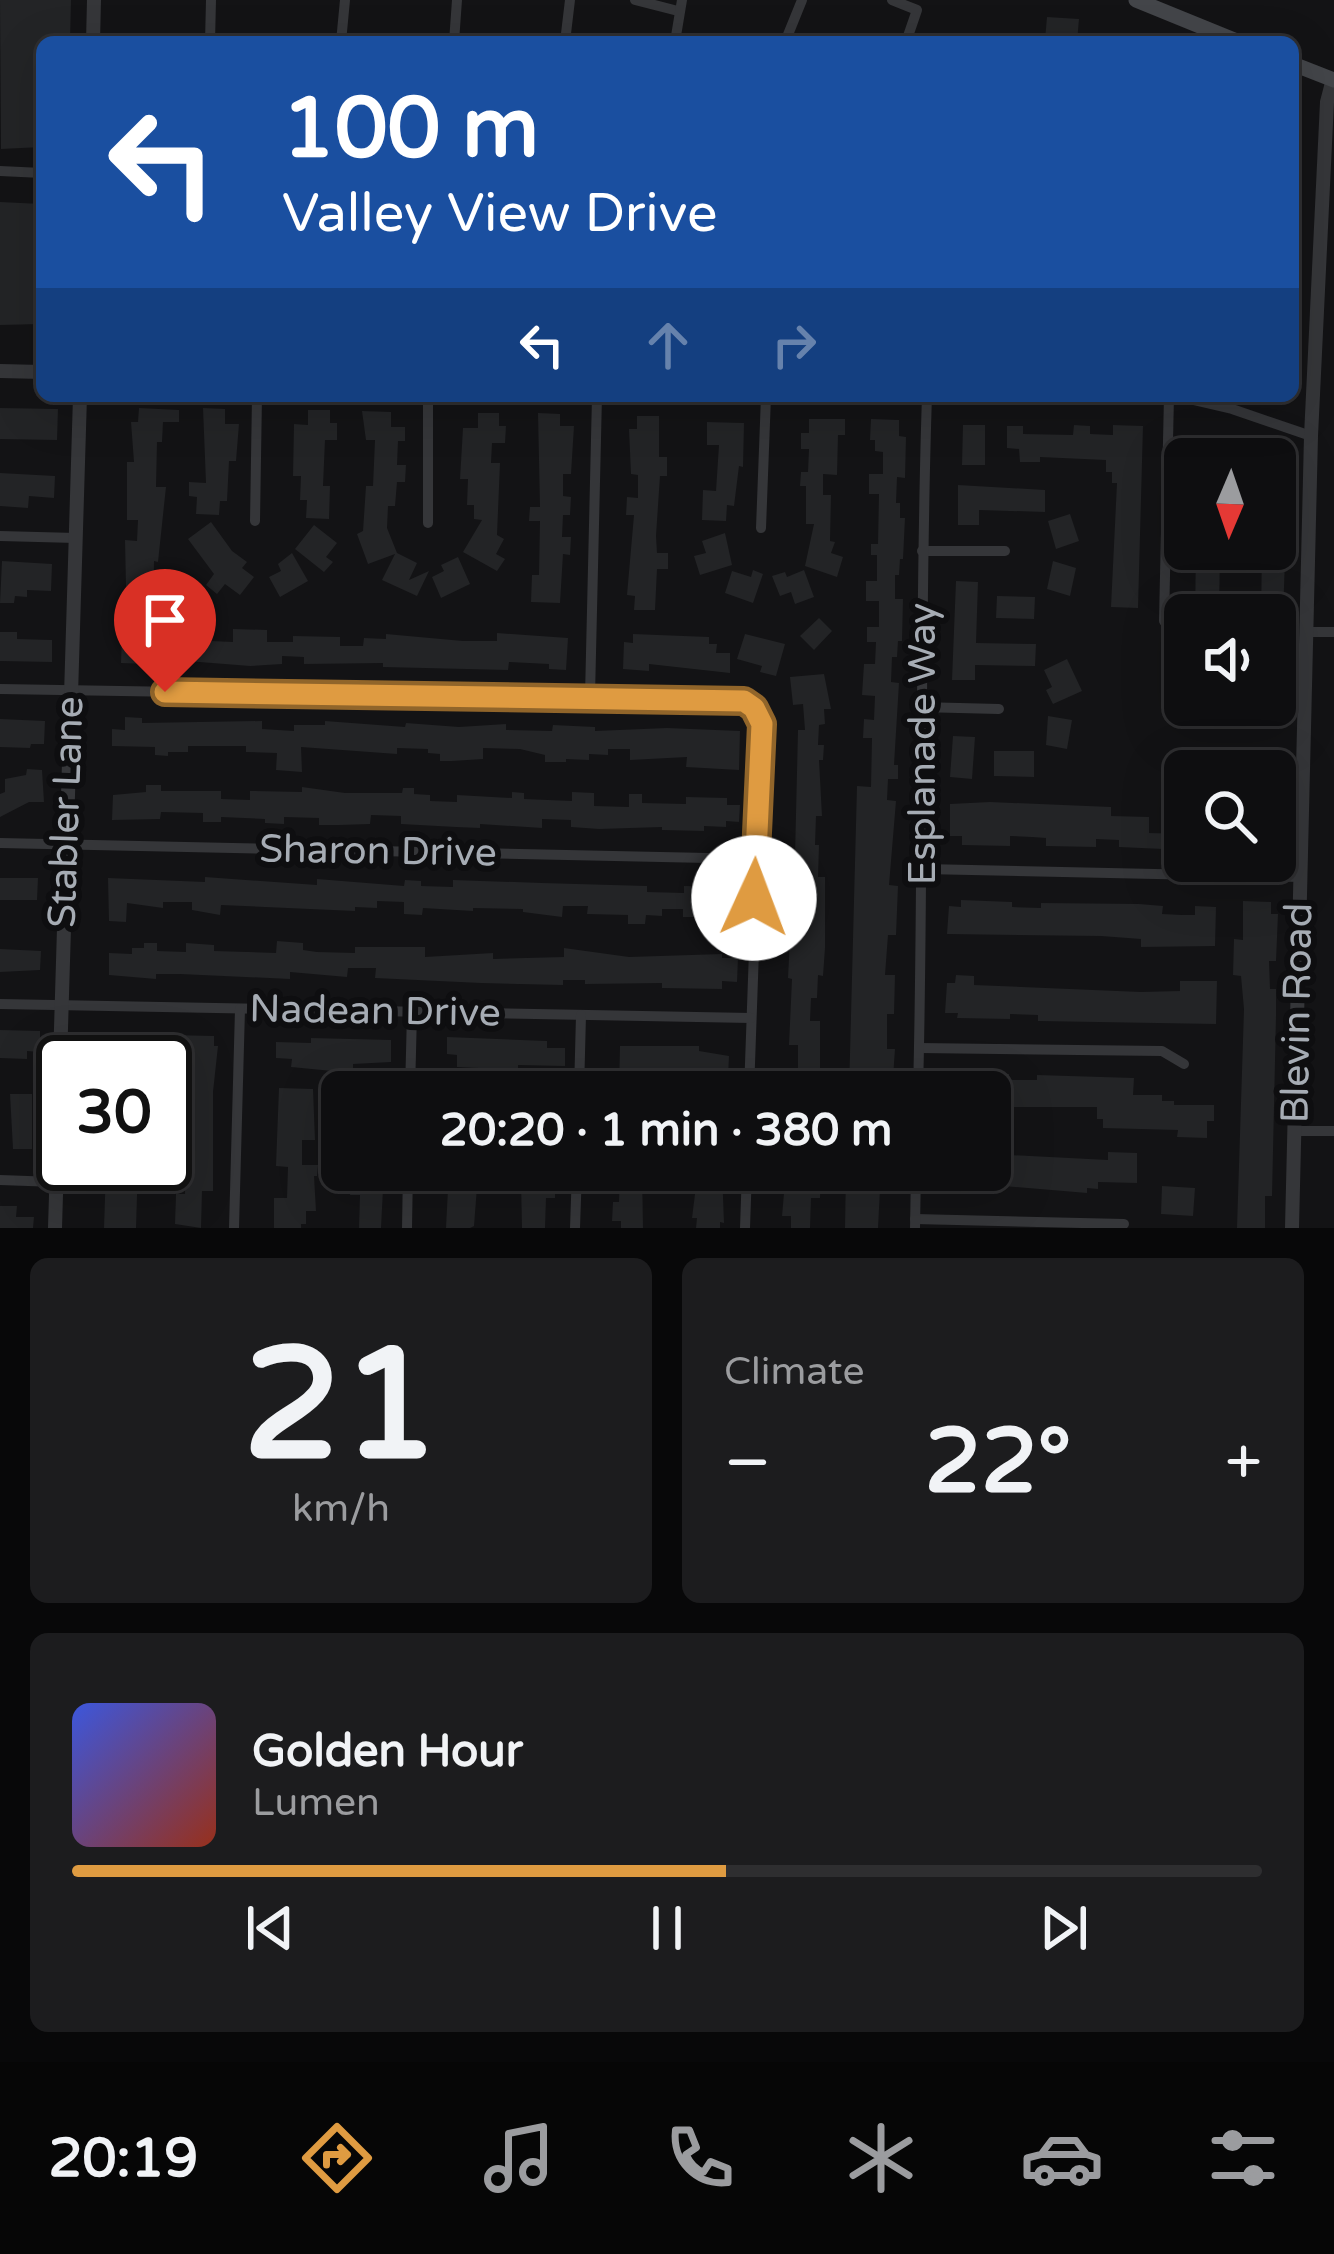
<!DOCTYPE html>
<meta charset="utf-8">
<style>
body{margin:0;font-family:"Varela Round",sans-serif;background:#1c1c1e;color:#f1f3f6;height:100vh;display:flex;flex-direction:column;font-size:45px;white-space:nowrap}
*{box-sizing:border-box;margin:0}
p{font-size:39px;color:#9b9c9f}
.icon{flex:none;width:66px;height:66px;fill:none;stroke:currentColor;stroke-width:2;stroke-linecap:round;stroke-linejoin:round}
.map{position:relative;height:1228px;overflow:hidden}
.side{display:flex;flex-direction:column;gap:30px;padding:30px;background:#080809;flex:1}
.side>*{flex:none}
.top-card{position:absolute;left:36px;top:36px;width:1263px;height:366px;border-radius:18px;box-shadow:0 12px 48px #0002,0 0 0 3px #2e2e30;background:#1a4fa0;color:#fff;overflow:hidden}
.needle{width:78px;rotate:182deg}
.controls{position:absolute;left:1164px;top:438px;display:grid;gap:24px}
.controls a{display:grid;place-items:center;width:132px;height:132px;border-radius:18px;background:#0e0e10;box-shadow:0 12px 48px #0002,0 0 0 3px #2e2e30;font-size:60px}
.speed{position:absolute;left:36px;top:1035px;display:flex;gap:24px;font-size:60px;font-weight:700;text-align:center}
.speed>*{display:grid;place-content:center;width:156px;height:156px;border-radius:50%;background:#0e0e10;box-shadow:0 12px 48px #0002,0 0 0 3px #2e2e30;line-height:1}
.speed .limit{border:6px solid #111;border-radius:18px;background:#fff;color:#111}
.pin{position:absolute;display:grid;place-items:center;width:102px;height:102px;color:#fff;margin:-123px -51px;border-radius:50% 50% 50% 0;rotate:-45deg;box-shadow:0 0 12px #0007}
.pin .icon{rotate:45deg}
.me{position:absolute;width:132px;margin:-66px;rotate:2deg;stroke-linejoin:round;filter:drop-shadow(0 0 9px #0008)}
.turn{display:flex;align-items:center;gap:42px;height:252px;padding:0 48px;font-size:54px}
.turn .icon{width:156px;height:156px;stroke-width:2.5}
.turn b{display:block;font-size:84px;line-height:102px}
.lanes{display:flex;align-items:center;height:114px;padding:0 48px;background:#0003;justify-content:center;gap:60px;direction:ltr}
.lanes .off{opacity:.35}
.big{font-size:90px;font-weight:700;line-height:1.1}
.side .widget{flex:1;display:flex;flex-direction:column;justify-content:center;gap:18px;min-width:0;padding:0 42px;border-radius:18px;background:#1c1c1e}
.side .dial{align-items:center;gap:0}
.dial b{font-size:156px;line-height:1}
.song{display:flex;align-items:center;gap:36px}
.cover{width:144px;height:144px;border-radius:18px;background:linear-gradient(135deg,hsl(230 70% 55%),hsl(10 70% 35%))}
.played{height:12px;border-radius:6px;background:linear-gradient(90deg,#df9b41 55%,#2e2e30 55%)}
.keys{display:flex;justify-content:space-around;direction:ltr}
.heat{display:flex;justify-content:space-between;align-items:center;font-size:66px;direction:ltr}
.side .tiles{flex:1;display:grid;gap:30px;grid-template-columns:1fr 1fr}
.widget:last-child{grid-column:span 2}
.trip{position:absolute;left:321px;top:1071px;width:690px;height:120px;border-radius:18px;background:#0e0e10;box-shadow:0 12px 48px #0002,0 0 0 3px #2e2e30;font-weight:700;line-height:120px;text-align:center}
.menu{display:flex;height:192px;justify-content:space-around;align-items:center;background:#060606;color:#9b9c9f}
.menu .icon{width:84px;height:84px}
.menu .on{color:#df9b41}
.menu b{font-size:54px;color:#f1f3f6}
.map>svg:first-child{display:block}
</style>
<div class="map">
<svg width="1334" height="1228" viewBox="0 0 1334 1228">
<rect width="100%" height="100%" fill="#131315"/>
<g fill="#232426">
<polygon points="0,0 71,0 70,42 42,42 42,147 1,149"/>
<polygon points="1047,17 1079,19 1077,42 1045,40"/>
<polygon points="0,202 42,204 42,324 0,325"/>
<polygon points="0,408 58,409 57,440 0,439"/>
<polygon points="139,408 179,410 179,422 163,422 162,442 157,442 156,487 166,487 158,562 154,561 153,650 147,650 147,664 121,663 122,633 127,633 125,540 137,541 138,520 127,520 127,462 134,462 131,422 138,422"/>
<polygon points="203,408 225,409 225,424 239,424 236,461 229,461 227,501 220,501 219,515 196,514 197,497 189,496 189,482 206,483"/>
<polygon points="308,410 330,410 330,423 337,423 337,440 325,440 323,486 330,486 329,519 306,518 307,500 300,500 301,476 293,476 294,424 308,425"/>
<polygon points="362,411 391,412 391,427 405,427 405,441 398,441 397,465 406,465 405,482 397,482 395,506 388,506 387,528 397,553 417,563 409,580 429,571 417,596 382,580 395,554 368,564 357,534 363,531 366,486 373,486 375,440 366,440"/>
<polygon points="478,413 499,413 499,426 506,426 505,443 492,443 491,463 500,463 497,535 504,539 496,554 505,559 497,571 463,552 482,520 474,519 474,505 467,505 468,479 460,479 463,428 478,428"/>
<polygon points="538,413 560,414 560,426 574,426 571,474 563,474 563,496 571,497 570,515 563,515 562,537 571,537 570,555 563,554 560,603 531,602 532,575 539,575 540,521 529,521 530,507 540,507"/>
<polygon points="637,416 659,416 659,457 667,457 667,476 660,476 656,536 657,553 668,553 668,569 657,569 655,610 634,610 635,596 627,595 634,515 626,515 627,497 638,498 638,475 631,474 629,429 637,429"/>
<polygon points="809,419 845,419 845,435 838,435 837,475 823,474 823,495 831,495 830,541 835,542 831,553 843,557 837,577 805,566 814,524 806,524 806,486 800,486 801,472 808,472 809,449 801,449 801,433 809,433"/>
<polygon points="871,419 899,420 899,436 906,437 905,478 897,477 896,503 900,503 900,518 905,518 903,559 900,559 899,575 895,575 895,599 903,599 902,641 898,641 897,657 892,657 891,682 899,683 894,765 898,765 898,779 888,779 887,800 896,801 889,885 898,886 896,935 888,935 885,975 895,975 894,1014 887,1014 887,1049 895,1049 892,1092 849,1092 857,786 871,787 872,738 863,738 864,719 874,720 875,696 862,695 864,664 875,664 876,642 867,642 867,627 879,627 879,601 866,601 866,581 877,581 877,555 871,555 871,544 878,544 879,494 869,494 869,474 883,474 883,452 875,451 875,440 870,440"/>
<polygon points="707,422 744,423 743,467 739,466 734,506 727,505 726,521 702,520 703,490 716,491 719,445 707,445"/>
<polygon points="963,425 985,425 985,465 962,465"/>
<polygon points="1074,425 1090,426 1090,434 1113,435 1113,425 1143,426 1138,608 1111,607 1117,483 1112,483 1112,472 1106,472 1106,460 1040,457 1040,462 1020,462 1019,449 1007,448 1007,426 1023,426 1023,434 1073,435"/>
<polygon points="1199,435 1224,436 1223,459 1198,459"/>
<polygon points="0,473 55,476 54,498 29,496 28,508 0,506"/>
<polygon points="958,485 1045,490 1045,512 979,510 979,525 958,525"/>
<polygon points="1275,505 1287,505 1283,615 1261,615 1262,549 1275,549"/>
<polygon points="1070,514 1079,541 1056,549 1048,521"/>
<polygon points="211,522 232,551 247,562 242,568 254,577 240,595 225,584 217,594 206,585 214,574 188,539"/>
<polygon points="314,525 337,543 326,557 333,562 324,572 295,549"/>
<polygon points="725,533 732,565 700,575 694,556 706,553 702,541"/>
<polygon points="1196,549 1220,549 1219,615 1195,615"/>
<polygon points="292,553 308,581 280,597 269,577 281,571 278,564"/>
<polygon points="458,557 470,584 441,598 432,577 444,571 441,565"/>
<polygon points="2,561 52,564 51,591 27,590 27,597 15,596 14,603 0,603"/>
<polygon points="1053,561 1076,568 1070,596 1047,589"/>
<polygon points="753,570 763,574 753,603 725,593 732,571 751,577"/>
<polygon points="804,570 814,597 795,604 791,592 780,596 772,576 785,572 787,577"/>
<polygon points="956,581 978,582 976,643 1036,644 1035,666 975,665 975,680 952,680"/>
<polygon points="997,596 1035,597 1034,619 996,618"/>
<polygon points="819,618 832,631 814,650 800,636"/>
<polygon points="233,629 267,630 267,642 293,642 293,636 340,637 340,646 363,646 364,638 386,639 386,634 463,641 497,641 497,633 568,638 566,670 549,669 549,664 509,662 508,670 383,667 383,663 304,664 304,657 282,656 282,664 250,666 174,660 175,631 189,631 189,637 212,638 211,641 233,642"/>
<polygon points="0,632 17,632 17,639 52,640 52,662 0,661"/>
<polygon points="633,634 709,637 709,644 717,644 716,653 730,653 730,673 649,664 649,671 623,669 624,642 633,643"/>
<polygon points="745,634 785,644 776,676 760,672 762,666 737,659"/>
<polygon points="1067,659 1082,691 1053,704 1046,690 1052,687 1044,670"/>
<polygon points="824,674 831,709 824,709 825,724 819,725 818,745 824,745 823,760 819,760 822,816 816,816 815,845 819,845 818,877 825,877 825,948 823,976 818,975 817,998 811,998 810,1021 820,1021 820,1092 795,1092 795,1083 786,1083 786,1069 798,1070 798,1045 789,1045 792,979 788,978 790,938 800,938 801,899 794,898 798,730 805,730 803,704 793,705 790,677"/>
<polygon points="1237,709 1269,710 1268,729 1245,729 1245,720 1237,720"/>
<polygon points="1048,716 1072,720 1067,749 1046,745"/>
<polygon points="125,717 142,718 142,723 262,721 262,729 294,731 294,725 325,725 325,721 405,727 406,723 459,727 506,724 506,730 552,731 553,725 595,727 595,731 667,728 740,731 739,770 686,767 687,757 630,760 630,749 608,749 608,755 589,754 589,760 566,759 566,762 545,762 545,755 520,749 483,748 483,759 452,761 440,761 440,754 428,753 428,749 397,748 397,754 301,747 302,772 276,770 277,753 246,752 246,746 188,746 188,752 168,752 168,756 155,755 155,747 112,746 112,729 125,730"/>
<polygon points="0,719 45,721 44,744 31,744 30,748 0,747"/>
<polygon points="953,736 975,737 972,779 950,777"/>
<polygon points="994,751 1034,751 1034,777 994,776"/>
<polygon points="1260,751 1282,751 1281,771 1260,771"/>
<polygon points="27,769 42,770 44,802 29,802 0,817 0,794 5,792 5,779 26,775"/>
<polygon points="146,785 161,785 161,791 221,791 221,799 250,800 250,791 302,792 302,787 345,793 402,793 403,788 414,788 414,794 430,795 430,801 457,802 457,795 512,798 512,792 524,793 524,799 572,801 572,792 594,793 594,806 629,807 629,794 642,794 642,803 686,804 686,797 727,798 727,805 740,805 739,822 726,821 726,827 704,826 704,831 662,830 662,827 599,829 571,827 571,820 542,819 542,828 480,824 480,828 456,827 401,824 401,816 371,815 370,824 339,825 319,825 319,818 284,817 284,824 265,823 265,819 221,817 221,822 203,822 203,813 161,812 160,819 112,820 113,795 146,792"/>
<polygon points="990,802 1111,807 1111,816 1149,817 1149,833 1185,834 1185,850 1119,847 1119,840 1096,839 1096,847 1046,846 1046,838 1032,837 1010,836 1010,846 962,845 962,836 950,836 950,804"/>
<polygon points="1275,802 1286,803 1285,842 1275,842"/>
<polygon points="205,877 317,885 317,879 404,886 405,880 421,881 421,886 453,887 453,880 542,883 647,886 647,892 684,893 684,886 727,887 727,894 737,894 736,912 697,911 697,917 683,917 683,909 662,909 662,916 646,915 645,924 628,924 628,915 587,914 588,906 563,906 562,917 523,912 523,909 473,908 473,911 423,908 422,915 404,914 404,902 377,901 377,908 355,907 355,911 221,905 220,915 192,910 192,902 163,902 163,908 127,903 126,922 109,921 108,878 205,882"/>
<polygon points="0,878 38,878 37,900 0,900"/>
<polygon points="961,900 1012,902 1012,907 1041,908 1041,903 1139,904 1163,906 1162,914 1182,915 1195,915 1195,906 1216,907 1215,946 1141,947 1141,939 1101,936 947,934 949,906 961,907"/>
<polygon points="1243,901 1271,902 1271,914 1278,914 1276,961 1269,961 1270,989 1276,989 1276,1016 1272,1196 1265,1196 1265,1228 1237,1228 1244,1009 1241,976 1233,975 1234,939 1243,940"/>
<polygon points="277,941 303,943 303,950 317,952 355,953 355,947 425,947 425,957 493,953 493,959 564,957 564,948 629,957 722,954 722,958 738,958 737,982 722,981 722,989 662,988 662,983 585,984 585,980 563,980 563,985 481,983 375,978 376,968 348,968 347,977 290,972 290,979 180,974 156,974 156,979 109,975 109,953 132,954 132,948 144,948 144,943 157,943 157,951 186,952 186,943 214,945 214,951 276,953"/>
<polygon points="0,949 41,951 40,970 0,972"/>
<polygon points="956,975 974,976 974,985 1141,992 1180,991 1180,981 1217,981 1216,1024 1038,1021 1038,1015 1010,1014 1010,1019 957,1018 958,1013 945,1013 947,983 955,983"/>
<polygon points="0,1030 40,1031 40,1052 27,1051 27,1059 0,1058"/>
<polygon points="122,1032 139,1033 139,1045 144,1045 143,1062 121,1062"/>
<polygon points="170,1035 214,1036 214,1046 218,1046 213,1092 213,1191 202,1191 201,1228 175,1224 176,1194 185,1194 186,1107 192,1107 193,1053 169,1052"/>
<polygon points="447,1037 547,1041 547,1048 565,1048 565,1066 518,1065 518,1070 457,1067 457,1055 447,1054"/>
<polygon points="311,1038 391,1040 391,1062 353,1064 353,1073 291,1067 292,1059 276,1058 276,1042 311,1043"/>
<polygon points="620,1046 699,1046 699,1051 729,1056 728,1077 635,1077 635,1091 619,1090"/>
<polygon points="957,1073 1009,1074 1009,1080 1037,1080 1037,1075 1134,1078 1133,1095 1162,1095 1162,1101 1174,1101 1174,1105 1214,1105 1214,1121 1207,1121 1207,1138 1177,1137 1178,1130 1103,1128 1103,1119 1097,1119 1097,1107 990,1107 990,1092 945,1092 945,1079 957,1079"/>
<polygon points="279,1088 313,1089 315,1140 302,1140 302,1165 318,1165 317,1176 314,1176 316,1211 306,1211 306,1224 301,1224 301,1228 274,1228 274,1198 287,1198 288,1167 276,1166"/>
<polygon points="10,1094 32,1094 32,1149 13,1149"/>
<polygon points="1108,1152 1137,1153 1137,1183 1098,1182 1098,1189 1087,1188 1087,1193 1003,1186 1003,1191 955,1190 955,1186 942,1185 943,1170 990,1170 990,1154 1108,1160"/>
<polygon points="113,1164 138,1164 136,1228 104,1228 106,1167 113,1168"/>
<polygon points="354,1170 384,1170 381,1228 359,1228 360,1195 350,1195"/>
<polygon points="449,1170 478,1174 474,1226 470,1228 446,1228"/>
<polygon points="525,1170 552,1170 552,1178 555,1178 555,1198 546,1198 545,1228 522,1228 521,1182 525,1182"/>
<polygon points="620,1170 642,1170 643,1228 621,1228 621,1221 612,1221 613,1202 619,1202"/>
<polygon points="698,1170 722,1170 724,1223 720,1222 720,1228 696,1228 697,1218 692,1218"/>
<polygon points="786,1170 821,1170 820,1198 811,1198 810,1228 791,1228 791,1216 782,1216"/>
<polygon points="846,1170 881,1170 878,1228 845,1228"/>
<polygon points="1162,1186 1195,1188 1193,1216 1161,1214"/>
<polygon points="0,1206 17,1206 16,1217 34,1217 33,1228 0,1228"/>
</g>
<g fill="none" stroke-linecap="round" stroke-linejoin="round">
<g stroke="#353639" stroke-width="10">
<polyline points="635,0 678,11"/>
<polyline points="892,0 917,10 906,42"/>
<polyline points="210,42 211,0"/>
<polyline points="341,42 345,0"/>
<polyline points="454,42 457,0"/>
<polyline points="565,42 570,0"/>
<polyline points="675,42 682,0"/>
<polyline points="785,42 802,0"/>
<polyline points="0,171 42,173"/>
<polyline points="428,396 428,523"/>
<polyline points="1176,396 1232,409 1311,436"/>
<polyline points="255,521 257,396"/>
<polyline points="761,528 766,396"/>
<polyline points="0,536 76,538"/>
<polyline points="922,551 1005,551"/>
<polyline points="1164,621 1169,396"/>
<polyline points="1306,632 1334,632"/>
<polyline points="0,689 744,701 754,708 762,724 749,1092"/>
<polyline points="590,696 597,396"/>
<polyline points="919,707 999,709"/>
<polyline points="0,843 755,859"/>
<polyline points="924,869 1300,877"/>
<polyline points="0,1004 751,1018"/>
<polyline points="919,1048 1162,1051 1184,1064"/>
<polyline points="410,1092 412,1013"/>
<polyline points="579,1092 581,1015"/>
<path d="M918,1092C924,860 919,628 927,396"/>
<polyline points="1294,1131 1334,1131"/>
<polyline points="0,1180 56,1182"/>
<polyline points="915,1219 1124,1224"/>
<polyline points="234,1228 240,1009"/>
<polyline points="407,1228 408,1170"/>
<polyline points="575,1228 577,1170"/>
<polyline points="745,1228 747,1170"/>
<polyline points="915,1228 916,1170"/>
</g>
<g stroke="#353639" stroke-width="14">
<polyline points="93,42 94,0"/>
<polyline points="0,371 42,372"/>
<polyline points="55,1228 80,396"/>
<polyline points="1292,1228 1311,436 1327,102 1333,79"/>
</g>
<g stroke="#434549" stroke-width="15">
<polyline points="1136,0 1239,42"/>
<polyline points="1293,64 1334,80"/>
</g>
</g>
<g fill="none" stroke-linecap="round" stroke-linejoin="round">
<g stroke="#91652a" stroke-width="30">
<polyline id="route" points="165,692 744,701 754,708 762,724 754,898"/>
</g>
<use href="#route" stroke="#df9b41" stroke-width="21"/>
</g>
<g text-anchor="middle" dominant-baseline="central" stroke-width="12" stroke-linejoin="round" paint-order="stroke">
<g font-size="39" fill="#a6acb4" stroke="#0e0e10">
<text transform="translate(922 744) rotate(-90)">Esplanade Way</text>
<text transform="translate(66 812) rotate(-88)">Stabler Lane</text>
<text transform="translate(378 851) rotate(1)">Sharon Drive</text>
<text transform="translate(375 1011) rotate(1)">Nadean Drive</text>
<text transform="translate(1297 1013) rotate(-89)">Blevin Road</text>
</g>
</g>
</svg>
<div class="controls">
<a><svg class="needle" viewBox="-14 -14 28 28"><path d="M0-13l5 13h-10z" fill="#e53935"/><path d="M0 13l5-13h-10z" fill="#9b9c9f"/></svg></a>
<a><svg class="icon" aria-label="sound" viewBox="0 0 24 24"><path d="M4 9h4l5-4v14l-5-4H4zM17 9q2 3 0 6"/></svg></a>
<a><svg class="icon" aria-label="search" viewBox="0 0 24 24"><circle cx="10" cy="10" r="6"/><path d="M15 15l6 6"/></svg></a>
</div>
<div class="speed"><div class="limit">30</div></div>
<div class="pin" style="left:165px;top:692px;background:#d93025"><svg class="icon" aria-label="arrive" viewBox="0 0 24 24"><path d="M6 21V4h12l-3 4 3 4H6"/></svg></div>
<svg class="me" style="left:754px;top:898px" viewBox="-20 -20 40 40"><circle r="19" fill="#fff"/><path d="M0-13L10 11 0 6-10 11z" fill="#df9b41"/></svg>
<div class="trip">20:20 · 1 min · 380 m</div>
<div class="top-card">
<div class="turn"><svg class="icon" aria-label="left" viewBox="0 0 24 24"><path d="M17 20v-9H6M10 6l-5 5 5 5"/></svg><div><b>100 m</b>Valley View Drive</div></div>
<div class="lanes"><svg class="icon" aria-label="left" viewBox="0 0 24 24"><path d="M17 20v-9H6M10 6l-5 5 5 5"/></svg><svg class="icon off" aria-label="ahead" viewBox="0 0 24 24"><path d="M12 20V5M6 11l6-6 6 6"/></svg><svg class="icon off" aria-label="right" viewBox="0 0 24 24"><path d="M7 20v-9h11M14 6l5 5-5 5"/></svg></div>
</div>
</div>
<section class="side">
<div class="tiles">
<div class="widget dial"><b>21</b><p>km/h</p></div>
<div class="widget"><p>Climate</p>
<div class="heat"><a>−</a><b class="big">22°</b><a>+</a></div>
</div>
<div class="widget">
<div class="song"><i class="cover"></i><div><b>Golden Hour</b><p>Lumen</p></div></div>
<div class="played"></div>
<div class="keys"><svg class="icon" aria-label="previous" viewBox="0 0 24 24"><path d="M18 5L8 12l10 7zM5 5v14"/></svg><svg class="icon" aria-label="pause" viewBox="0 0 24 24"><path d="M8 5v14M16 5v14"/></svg><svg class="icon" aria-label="next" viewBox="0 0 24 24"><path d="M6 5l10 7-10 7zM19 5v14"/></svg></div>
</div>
</div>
</section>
<nav class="menu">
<b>20:19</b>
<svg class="icon on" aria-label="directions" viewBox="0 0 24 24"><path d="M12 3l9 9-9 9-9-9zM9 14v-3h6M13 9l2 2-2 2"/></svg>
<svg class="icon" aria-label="music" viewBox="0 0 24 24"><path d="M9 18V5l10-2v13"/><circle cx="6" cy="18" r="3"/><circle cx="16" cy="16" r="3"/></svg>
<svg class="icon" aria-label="phone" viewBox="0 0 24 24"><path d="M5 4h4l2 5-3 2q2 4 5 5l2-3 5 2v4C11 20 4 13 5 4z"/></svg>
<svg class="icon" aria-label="climate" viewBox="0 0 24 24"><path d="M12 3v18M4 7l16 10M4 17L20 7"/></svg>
<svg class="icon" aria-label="car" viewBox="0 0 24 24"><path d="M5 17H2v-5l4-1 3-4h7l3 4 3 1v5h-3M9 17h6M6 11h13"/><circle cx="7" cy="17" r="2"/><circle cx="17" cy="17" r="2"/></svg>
<svg class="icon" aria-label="filters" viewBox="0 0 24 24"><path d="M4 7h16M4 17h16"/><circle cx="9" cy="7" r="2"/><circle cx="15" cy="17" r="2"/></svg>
</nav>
